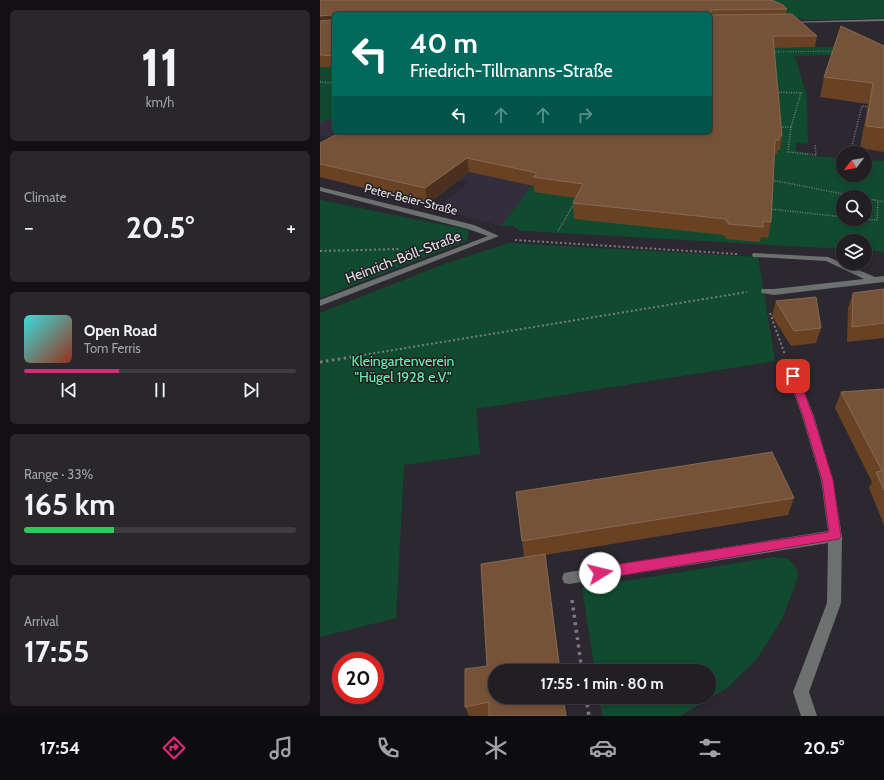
<!DOCTYPE html>
<meta charset="utf-8">
<style>
body{margin:0;font-family:Cabin,sans-serif;background:#29272c;color:#f1f3f6;height:100vh;display:flex;flex-direction:column;font-size:15px;white-space:nowrap}
*{box-sizing:border-box;margin:0}
p{font-size:13px;color:#a2a2a6}
.icon{flex:none;width:22px;height:22px;fill:none;stroke:currentColor;stroke-width:2;stroke-linecap:round;stroke-linejoin:round}
.map{position:relative;flex:1;overflow:hidden}
.panel{display:flex;flex-direction:column;gap:10px;padding:10px;background:#121014;width:320px}
.panel>*{flex:none}
.hud{position:absolute;left:12px;top:12px;width:380px;height:122px;border-radius:6px;box-shadow:0 2px 6px #0003,0 0 0 1px #3e3c41;background:#00695c;color:#fff;overflow:hidden}
.needle{width:26px;rotate:239deg}
.fabs{position:absolute;left:516px;top:146px;display:grid;gap:8px}
.fabs a{display:grid;place-items:center;width:36px;height:36px;border-radius:50%;background:#211e24;box-shadow:0 2px 6px #0003,0 0 0 1px #3e3c41;font-size:20px}
.speed{position:absolute;left:12px;top:652px;display:flex;gap:8px;font-size:20px;font-weight:700;text-align:center}
.speed>*{display:grid;place-content:center;width:52px;height:52px;border-radius:50%;background:#211e24;box-shadow:0 2px 6px #0003,0 0 0 1px #3e3c41;line-height:1}
.speed .limit{border:6px solid #d22;background:#fff;color:#111}
.pin{position:absolute;display:grid;place-items:center;width:34px;height:34px;color:#fff;margin:-17px;border-radius:8px;box-shadow:0 2px 6px #0006}
.me{position:absolute;width:44px;margin:-22px;rotate:81deg;stroke-linejoin:round;filter:drop-shadow(0 0 3px #0008)}
.turn{display:flex;align-items:center;gap:14px;height:84px;padding:0 12px;font-size:18px}
.turn .icon{width:52px;height:52px;stroke-width:2.5}
.turn b{display:block;font-size:28px;line-height:34px}
.lanes{display:flex;align-items:center;height:38px;padding:0 12px;background:#0003;justify-content:center;gap:20px;direction:ltr}
.lanes .off{opacity:.35}
.big{font-size:30px;font-weight:700;line-height:1.1}
.panel .tile{flex:1;display:flex;flex-direction:column;justify-content:center;gap:6px;min-width:0;padding:0 14px;border-radius:6px;background:#29272c}
.panel .dial{align-items:center;gap:0}
.dial b{font-size:52px;line-height:1}
.song{display:flex;align-items:center;gap:12px}
.cover{width:48px;height:48px;border-radius:6px;background:linear-gradient(135deg,hsl(180 70% 55%),hsl(10 70% 35%))}
.played{height:4px;border-radius:2px;background:linear-gradient(90deg,#db2777 35%,#3e3c41 35%)}
.keys{display:flex;justify-content:space-around;direction:ltr}
.heat{display:flex;justify-content:space-between;align-items:center;font-size:22px;direction:ltr}
.charge{height:6px;border-radius:3px;background:linear-gradient(90deg,#34c759 33%,#3e3c41 0)}
.trip{position:absolute;left:168px;top:664px;width:228px;height:40px;border-radius:20px;background:#211e24;box-shadow:0 2px 6px #0003,0 0 0 1px #3e3c41;font-weight:700;line-height:40px;text-align:center}
.tabs{display:flex;height:64px;justify-content:space-around;align-items:center;background:#0d0c0e;color:#a2a2a6}
.tabs .icon{width:28px;height:28px}
.tabs .current{color:#db2777}
.tabs b{font-size:18px;color:#f1f3f6}
main{display:flex;flex:1;min-height:0}
.map>svg:first-child{display:block}
</style>
<main>
<section class="panel">
<div class="tile dial"><b>11</b><p>km/h</p></div>
<div class="tile"><p>Climate</p>
<div class="heat"><a>−</a><b class="big">20.5°</b><a>+</a></div>
</div>
<div class="tile">
<div class="song"><i class="cover"></i><div><b>Open Road</b><p>Tom Ferris</p></div></div>
<div class="played"></div>
<div class="keys"><svg class="icon" aria-label="previous" viewBox="0 0 24 24"><path d="M18 5L8 12l10 7zM5 5v14"/></svg><svg class="icon" aria-label="pause" viewBox="0 0 24 24"><path d="M8 5v14M16 5v14"/></svg><svg class="icon" aria-label="next" viewBox="0 0 24 24"><path d="M6 5l10 7-10 7zM19 5v14"/></svg></div>
</div>
<div class="tile"><p>Range · 33%</p><b class="big">165 km</b><div class="charge"></div></div>
<div class="tile"><p>Arrival</p><b class="big">17:55</b></div>
</section>
<div class="map">
<svg width="564" height="716" viewBox="0 0 564 716">
<rect width="100%" height="100%" fill="#2c2830"/>
<polygon fill="#342d3e" points="0,101 14,103 14,132 185,132 244,144 181,226 116,208 148,183 49,160 64,150 0,135"/>
<g fill="#104b2f" fill-rule="evenodd">
<polygon points="210,0 564,0 564,18 489,20 478,18 390,14"/>
<polygon points="0,47 14,47 14,116 0,123"/>
<path d="M534,47L547,54L473,56L476,60L487,97L488,144L476,143V151L488,153L489,156L523,158V175H545V160L564,161V252L545,250V241H523V249L206,231H200L193,226H181L244,144L390,132V48ZM523,197H545V219H523Z"/>
<polygon points="0,200 149,230 147,241 0,298"/>
<polygon points="189,243 438,257 455,361 156,409 160,454 84,465 76,618 0,637 0,313 124,264"/>
<polygon points="455,557 468,559 476,567 478,577 462,619 437,659 407,688 360,716 282,716 279,697 389,697 389,671 275,671 262,588"/>
</g>
<g fill="none" stroke-linecap="round" stroke-linejoin="round">
<polyline stroke="#7d7a80" stroke-width="1" stroke-dasharray="1 1.5" stroke-linecap="butt" points="453,52 516,51"/>
<g stroke="#7d7a80" stroke-width="1.5" stroke-dasharray="1 1.5" stroke-linecap="butt">
<polyline points="0,82 14,83"/>
<polyline points="456,92 481,93 471,127 468,152 496,155 495,144"/>
<polyline points="460,127 471,127"/>
<polyline points="531,149 542,106 550,107"/>
<polyline points="452,180 538,197"/>
<polyline points="545,198 564,202"/>
<polyline points="450,209 523,217"/>
<polyline points="544,219 557,220 558,201"/>
<polyline points="238,231 255,202"/>
</g>
<g stroke="#7d7a80" stroke-width="2" stroke-dasharray="2 2.5" stroke-linecap="butt">
<polyline points="195,240 417,254"/>
<polyline points="0,251 81,249"/>
<polyline points="450,313 465,355"/>
<polyline points="31,357 427,292"/>
</g>
<polyline stroke="#7d7a80" stroke-width="3" stroke-dasharray="2.5 3.5" stroke-linecap="butt" points="0,362 38,356"/>
<g stroke="#7d7a80" stroke-width="3.5" stroke-dasharray="3 4.5" stroke-linecap="butt">
<polyline points="252,600 262,671"/>
<polyline points="266,697 269,716"/>
</g>
<g fill="#6c716f" fill-rule="evenodd">
<polygon points="564,19 564,21 468,23 466,22"/>
<polygon points="0,187 154,225 179,236 0,306 0,300 168,236 148,229 0,191"/>
<polygon points="433,253 508,257 555,277 564,276 564,282 454,295 442,293 441,291 442,289 454,289 544,279 506,261 436,257 433,257 432,255"/>
<polygon points="473,372 477,373 478,376 494,416 513,480 522,536 521,603 489,692 497,716 481,716 473,692 507,603 508,543 249,584 244,583 242,578 244,573 249,572 508,531 501,480 482,416 468,376 469,373"/>
</g>
</g>
<g fill="#694224">
<polygon points="0,0 467,9 466,14 497,36 495,47 454,48 462,136 460,150 458,150 457,154 455,154 451,222 448,238 441,237 440,242 406,239 406,237 404,236 404,235 254,219 253,203 256,198 214,192 214,186 149,172 108,204 0,177 0,143 390,132 390,14 14,14 14,67 0,67"/>
<polygon points="564,46 564,152 540,148 548,104 500,97 504,77"/>
<polygon points="564,289 564,338 527,342 528,308 533,293"/>
<polygon points="456,301 501,328 496,343 471,346 452,316"/>
<polygon points="564,389 564,525 549,488 552,482 515,408 521,392"/>
<polygon points="474,498 468,515 225,555 246,716 149,716 145,707 167,666 204,557 202,541"/>
</g>
<g fill="#4b3020">
<polygon points="11,15 14,26 0,27 0,16"/>
<polygon points="147,158 149,172 108,204 105,188"/>
</g>
<g fill="#765338" stroke="#876953">
<polygon points="0,0 452,0 463,5 467,9 391,10 390,15 472,14 497,36 453,36 462,136 459,136 459,140 455,140 451,222 443,221 443,227 408,224 408,221 406,221 406,219 253,203 263,184 213,177 217,173 147,158 105,188 0,164 0,143 21,132 390,132 390,14 14,14 14,56 0,55 0,21 11,20 13,18 11,15 0,16"/>
<polygon points="521,26 564,46 564,128 546,126 553,83 504,77"/>
<polygon points="564,289 564,323 532,327 533,293"/>
<polygon points="496,297 501,328 474,331 456,301"/>
<polygon points="564,389 564,490 556,472 562,471 521,392"/>
<polygon points="452,452 474,498 202,541 196,492"/>
<polygon points="225,554 240,671 175,671 175,697 243,697 246,716 169,716 169,702 145,707 145,669 167,666 161,564"/>
</g>
<polygon fill="#db2777" stroke="#8e194d" points="473,373 478,376 493,416 513,480 521,536 519,539 280,579 276,577 274,573 276,569 280,567 509,532 502,480 483,416 469,376"/>
<g text-anchor="middle" dominant-baseline="central" stroke-width="3" stroke-linejoin="round" paint-order="stroke">
<g font-size="12" fill="#e2e0e5" stroke="#221e26">
<text transform="translate(91 199) rotate(14)">Peter-Beier-Straße</text>
</g>
<g font-size="14" fill="#e2e0e5" stroke="#221e26">
<text transform="translate(83 257) rotate(-21)">Heinrich-Böll-Straße</text>
</g>
<g font-size="14" fill="#69f2ac" stroke="#221e26">
<text x="83" y="361">Kleingartenverein<tspan x="83" dy="16">"Hügel 1928 e.V."</tspan></text>
</g>
</g>
</svg>
<div class="fabs">
<a><svg class="needle" viewBox="-14 -14 28 28"><path d="M0-13l5 13h-10z" fill="#e53935"/><path d="M0 13l5-13h-10z" fill="#a2a2a6"/></svg></a>
<a><svg class="icon" aria-label="search" viewBox="0 0 24 24"><circle cx="10" cy="10" r="6"/><path d="M15 15l6 6"/></svg></a>
<a><svg class="icon" aria-label="layers" viewBox="0 0 24 24"><path d="M12 4l9 5-9 5-9-5zM3 14l9 5 9-5"/></svg></a>
</div>
<div class="speed"><div class="limit">20</div></div>
<div class="pin" style="left:473px;top:376px;background:#d93025"><svg class="icon" aria-label="arrive" viewBox="0 0 24 24"><path d="M6 21V4h12l-3 4 3 4H6"/></svg></div>
<svg class="me" style="left:280px;top:573px" viewBox="-20 -20 40 40"><circle r="19" fill="#fff"/><path d="M0-13L10 11 0 6-10 11z" fill="#db2777"/></svg>
<div class="trip">17:55 · 1 min · 80 m</div>
<div class="hud">
<div class="turn"><svg class="icon" aria-label="left" viewBox="0 0 24 24"><path d="M17 20v-9H6M10 6l-5 5 5 5"/></svg><div><b>40 m</b>Friedrich-Tillmanns-Straße</div></div>
<div class="lanes"><svg class="icon" aria-label="left" viewBox="0 0 24 24"><path d="M17 20v-9H6M10 6l-5 5 5 5"/></svg><svg class="icon off" aria-label="ahead" viewBox="0 0 24 24"><path d="M12 20V5M6 11l6-6 6 6"/></svg><svg class="icon off" aria-label="ahead" viewBox="0 0 24 24"><path d="M12 20V5M6 11l6-6 6 6"/></svg><svg class="icon off" aria-label="right" viewBox="0 0 24 24"><path d="M7 20v-9h11M14 6l5 5-5 5"/></svg></div>
</div>
</div>
</main>
<nav class="tabs">
<b>17:54</b>
<svg class="icon current" aria-label="directions" viewBox="0 0 24 24"><path d="M12 3l9 9-9 9-9-9zM9 14v-3h6M13 9l2 2-2 2"/></svg>
<svg class="icon" aria-label="music" viewBox="0 0 24 24"><path d="M9 18V5l10-2v13"/><circle cx="6" cy="18" r="3"/><circle cx="16" cy="16" r="3"/></svg>
<svg class="icon" aria-label="phone" viewBox="0 0 24 24"><path d="M5 4h4l2 5-3 2q2 4 5 5l2-3 5 2v4C11 20 4 13 5 4z"/></svg>
<svg class="icon" aria-label="climate" viewBox="0 0 24 24"><path d="M12 3v18M4 7l16 10M4 17L20 7"/></svg>
<svg class="icon" aria-label="car" viewBox="0 0 24 24"><path d="M5 17H2v-5l4-1 3-4h7l3 4 3 1v5h-3M9 17h6M6 11h13"/><circle cx="7" cy="17" r="2"/><circle cx="17" cy="17" r="2"/></svg>
<svg class="icon" aria-label="filters" viewBox="0 0 24 24"><path d="M4 7h16M4 17h16"/><circle cx="9" cy="7" r="2"/><circle cx="15" cy="17" r="2"/></svg>
<b>20.5°</b>
</nav>
